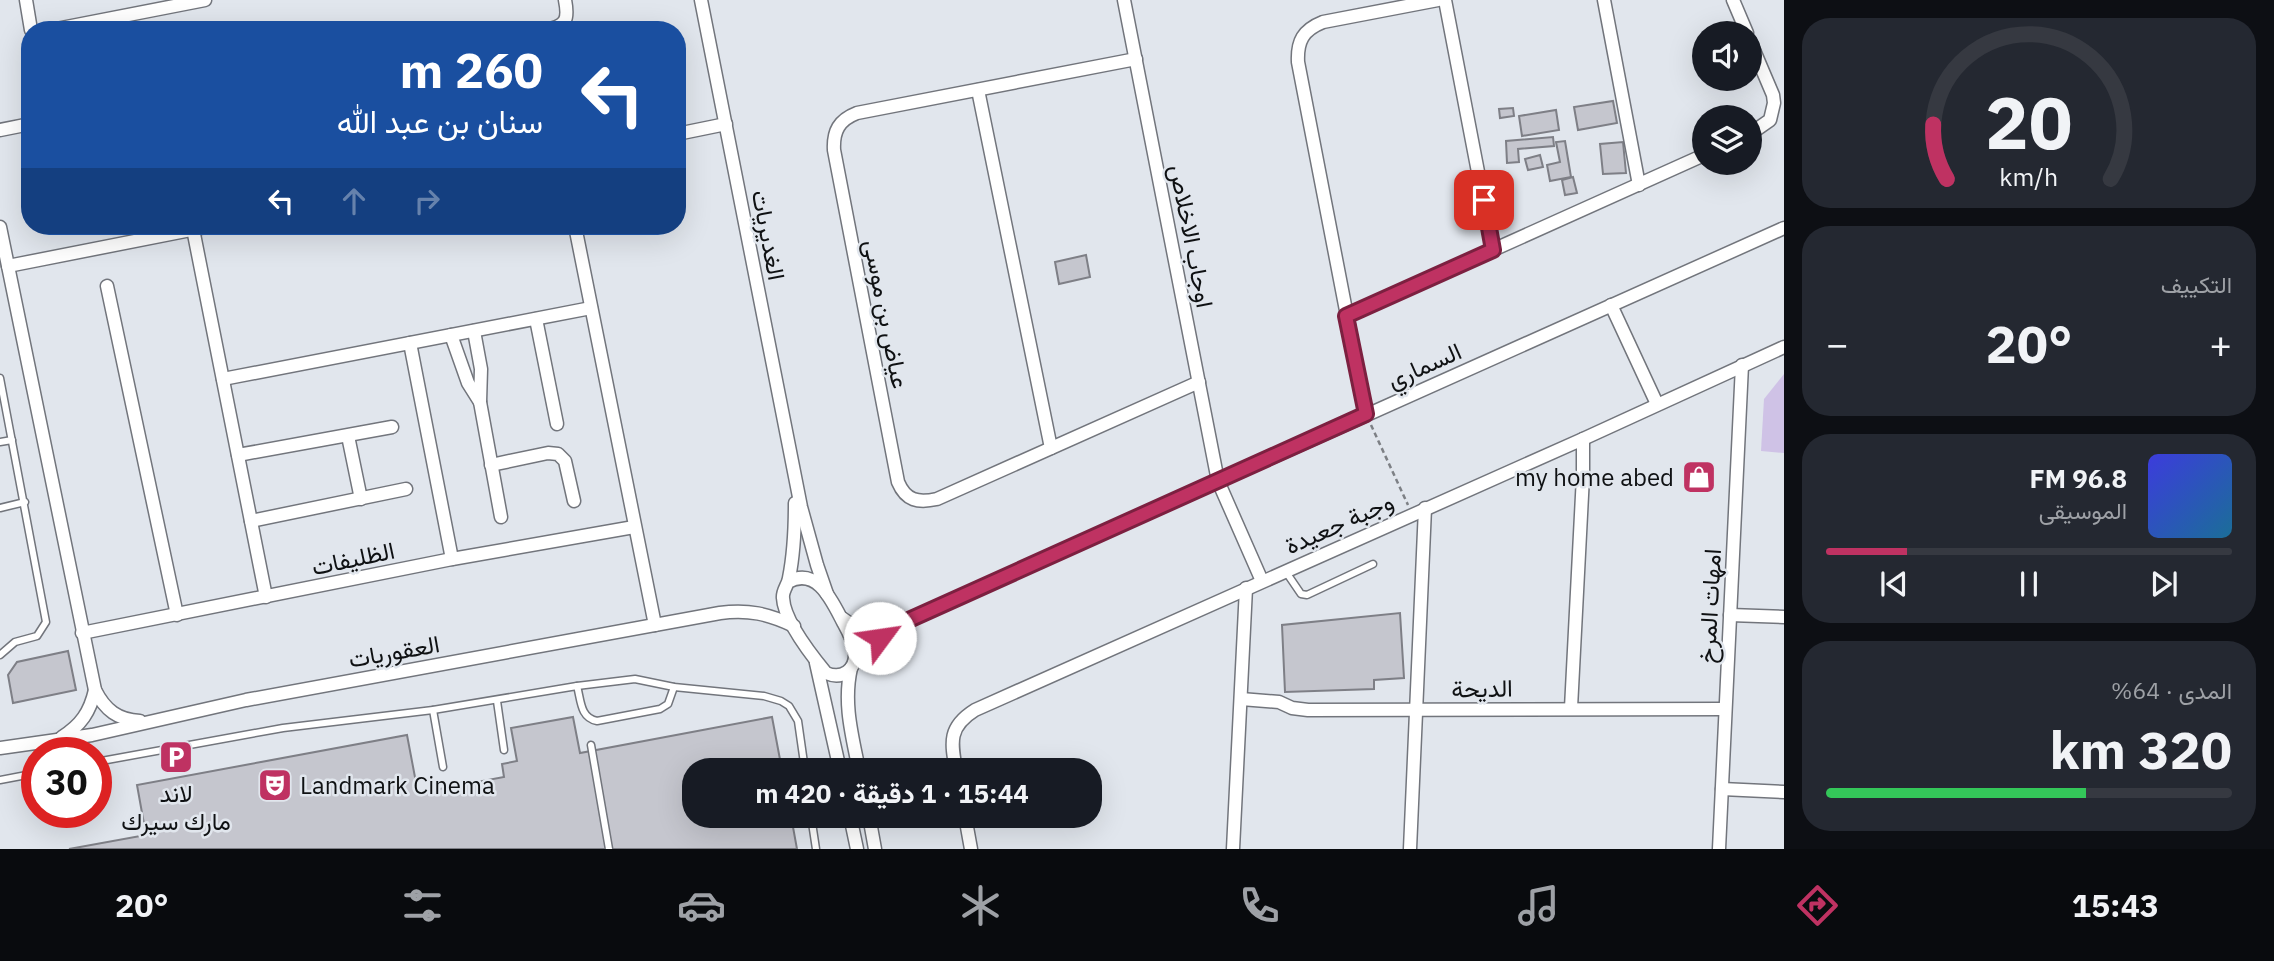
<!DOCTYPE html>
<html lang="ar">
<meta charset="utf-8">
<style>
body{margin:0;font-family:"IBM Plex Sans",Vazirmatn,sans-serif;background:#242831;color:#f1f3f6;direction:rtl;height:100vh;display:flex;flex-direction:column;font-size:26px;white-space:nowrap}
*{box-sizing:border-box;margin:0}
p{font-size:23px;color:#9ea1a6}
.icon{flex:none;width:38px;height:38px;fill:none;stroke:currentColor;stroke-width:2;stroke-linecap:round;stroke-linejoin:round}
.map{position:relative;flex:1;overflow:hidden;direction:ltr}
.side{display:flex;flex-direction:column;gap:18px;padding:18px;background:#0d0f14;width:490px}
.side>*{flex:none}
.hud{position:absolute;left:21px;top:21px;width:665px;height:214px;border-radius:28px;box-shadow:0 7px 28px #0002;direction:rtl;background:#1a4fa0;color:#fff;overflow:hidden}
.buttons{position:absolute;left:1692px;top:21px;display:grid;gap:14px}
.buttons a{display:grid;place-items:center;width:70px;height:70px;border-radius:50%;background:#171b24;box-shadow:0 7px 28px #0002;font-size:35px}
.speed{position:absolute;left:21px;top:737px;display:flex;gap:14px;font-size:35px;font-weight:700;text-align:center}
.speed>*{display:grid;place-content:center;width:91px;height:91px;border-radius:50%;background:#171b24;box-shadow:0 7px 28px #0002;line-height:1}
.speed .limit{border:10px solid #d22;background:#fff;color:#111}
.pin{position:absolute;display:grid;place-items:center;width:60px;height:60px;color:#fff;margin:-30px;border-radius:14px;box-shadow:0 4px 10px #0006}
.me{position:absolute;width:77px;margin:-38px;rotate:59deg;stroke-linejoin:round;filter:drop-shadow(0 0 5px #0008)}
.turn{display:flex;align-items:center;gap:24px;height:147px;padding:0 28px;font-size:32px}
.turn .icon{width:91px;height:91px;stroke-width:2.5}
.turn b{display:block;font-size:49px;line-height:60px}
.lanes{display:flex;align-items:center;height:66px;padding:0 28px;background:#0003;justify-content:center;gap:35px;direction:ltr}
.lanes .off{opacity:.35}
.big{font-size:52px;font-weight:800;line-height:1.1}
.side .card{flex:1;display:flex;flex-direction:column;justify-content:center;gap:10px;min-width:0;padding:0 24px;border-radius:28px;background:#242831}
.side .dial{align-items:center;gap:0}
.dial svg{height:182px;overflow:visible;fill:none;stroke:#363941;stroke-width:7;stroke-linecap:round;text-anchor:middle}
.dial text{fill:#f1f3f6;stroke:none}
.song{display:flex;align-items:center;gap:21px}
.cover{width:84px;height:84px;border-radius:10px;background:linear-gradient(135deg,hsl(240 70% 55%),hsl(200 70% 35%))}
.played{height:7px;border-radius:4px;background:linear-gradient(90deg,#bf3262 20%,#363941 20%)}
.keys{display:flex;justify-content:space-around;direction:ltr}
.heat{display:flex;justify-content:space-between;align-items:center;font-size:38px;direction:ltr}
.charge{height:10px;border-radius:5px;background:linear-gradient(90deg,#34c759 64%,#363941 0)}
.trip{position:absolute;left:682px;top:758px;width:420px;height:70px;border-radius:28px;background:#171b24;box-shadow:0 7px 28px #0002;font-weight:800;line-height:70px;text-align:center;direction:rtl}
.tabs{display:flex;height:112px;justify-content:space-around;align-items:center;background:#090b0e;color:#9ea1a6}
.tabs .icon{width:49px;height:49px}
.tabs .active{color:#bf3262}
.tabs b{font-size:32px;color:#f1f3f6}
main{display:flex;flex:1;min-height:0}
.map>svg:first-child{display:block}
</style>
<main>
<section class="side">
<div class="card dial"><svg viewBox="0 0 100 80">
<path d="M14 69A42 42 0 1 1 86 69"/>
<path d="M14 69A42 42 0 0 1 8 45" stroke="#bf3262"/>
<text x="50" y="56" font-size="32" font-weight="700">20</text>
<text x="50" y="72" font-size="11">km/h</text>
</svg></div>
<div class="card"><p>التكييف</p>
<div class="heat"><a>−</a><b class="big">20°</b><a>+</a></div>
</div>
<div class="card">
<div class="song"><i class="cover"></i><div><b>96.8 FM</b><p>الموسيقى</p></div></div>
<div class="played"></div>
<div class="keys"><svg class="icon" aria-label="previous" viewBox="0 0 24 24"><path d="M18 5L8 12l10 7zM5 5v14"/></svg><svg class="icon" aria-label="pause" viewBox="0 0 24 24"><path d="M8 5v14M16 5v14"/></svg><svg class="icon" aria-label="next" viewBox="0 0 24 24"><path d="M6 5l10 7-10 7zM19 5v14"/></svg></div>
</div>
<div class="card"><p>المدى · 64%</p><b class="big">320 km</b><div class="charge"></div></div>
</section>
<div class="map">
<svg width="1784" height="849" viewBox="0 0 1784 849">
<rect width="100%" height="100%" fill="#e1e6ed"/>
<polygon fill="#cfc2e6" points="1784,374 1784,453 1761,451 1764,399"/>
<g fill="#c5c6ce" stroke="#7e7f86" stroke-width="2">
<polygon points="1613,101 1617,123 1578,130 1574,107"/>
<polygon points="1513,108 1514,116 1500,118 1499,109"/>
<polygon points="1556,110 1559,130 1522,136 1519,116"/>
<polygon points="1553,137 1554,146 1518,149 1519,162 1507,163 1506,141"/>
<polygon points="1565,141 1571,177 1550,181 1547,165 1560,162 1556,142"/>
<polygon points="1623,142 1626,173 1603,174 1600,144"/>
<polygon points="1540,155 1543,167 1528,170 1525,159"/>
<polygon points="1573,177 1577,193 1565,195 1562,180"/>
<polygon points="1086,255 1090,277 1059,284 1055,262"/>
<polygon points="1400,613 1404,678 1374,680 1374,689 1285,692 1282,625"/>
<polygon points="68,651 76,690 13,703 8,675 17,662"/>
<polygon points="573,717 580,753 772,717 782,770 695,770 695,816 791,816 797,849 69,849 146,835 137,785 407,735 418,793 504,777 502,764 517,761 511,728"/>
</g>
<g fill="none" stroke-linecap="round" stroke-linejoin="round">
<g stroke="#72757c" stroke-width="9">
<g id="lane">
<polyline points="0,378 46,622 37,636 15,642 0,655"/>
<polyline points="0,442 12,440"/>
<polyline points="0,508 25,502"/>
<polyline points="1286,572 1301,594 1307,595 1373,564"/>
<path d="M577,686C581,700 580,718 597,721L660,709L668,704L674,687"/>
<polyline points="497,701 504,750"/>
<polyline points="433,710 443,767"/>
<polyline points="591,745 609,849"/>
<polyline points="96,762 283,728 433,710 577,686 635,679 674,687 764,696 781,701 789,706 798,721 805,770"/>
<polyline points="0,780 37,773"/>
<polyline points="811,816 816,849"/>
</g>
</g>
<g stroke="#72757c" stroke-width="15">
<g id="street">
<polyline points="26,0 31,30"/>
<polyline points="701,0 801,507 817,565 827,594"/>
<polyline points="1124,0 1218,481 1262,581"/>
<polyline points="1445,0 1493,250"/>
<polyline points="1604,0 1639,185"/>
<polyline points="1733,0 1747,33"/>
<polyline points="51,30 205,0"/>
<path d="M546,30C566,26 569,20 565,0"/>
<polyline points="1750,41 1773,95 1774,103 1770,120 1750,134"/>
<path d="M1136,59L857,113C839,120 833,131 834,150L898,482C906,501 918,503 937,499L1199,382"/>
<polyline points="978,90 1051,448"/>
<polyline points="0,130 30,124"/>
<polyline points="677,134 726,124"/>
<polyline points="575,226 655,625"/>
<path d="M0,227L95,690C105,710 118,720 140,721"/>
<polyline points="193,229 266,597"/>
<polyline points="8,266 211,226"/>
<polyline points="107,286 177,615"/>
<polyline points="1611,305 1657,404"/>
<polyline points="1346,316 1704,155"/>
<polyline points="536,319 557,424"/>
<polyline points="474,331 481,369 480,402 501,517"/>
<polyline points="451,335 468,383 480,402"/>
<polyline points="410,343 452,559"/>
<polyline points="223,379 591,308"/>
<path d="M1366,414L1298,62C1297,41 1303,30 1323,22L1438,0"/>
<polyline points="348,436 361,499"/>
<polyline points="238,455 392,427"/>
<polyline points="491,465 548,453 558,454 565,461 574,501"/>
<polyline points="251,521 406,489"/>
<path d="M788,582C817,566 832,601 843,622C848,631 854,641 855,653C856,670 842,680 826,673C812,656 784,621 783,598C782,591 788,585 789,578C794,553 795,528 795,503"/>
<polyline points="1730,615 1784,617"/>
<path d="M842,618C857,630 873,630 891,629"/>
<polyline points="82,633 452,559 634,527"/>
<polyline points="816,663 840,770"/>
<polyline points="854,663 891,628 1784,228"/>
<path d="M851,668C843,703 852,735 859,770"/>
<polyline points="1241,699 1279,702 1292,708 1308,710 1725,709"/>
<polyline points="1571,708 1583,476 1583,439"/>
<path d="M62,737C81,725 90,712 95,690"/>
<path d="M0,748L92,735L246,700L720,613C748,609 769,614 794,626"/>
<path d="M956,770C951,742 948,727 975,710L1583,439L1784,347"/>
<polyline points="1722,789 1784,792"/>
<polyline points="850,816 857,849"/>
<polyline points="869,816 875,849"/>
<polyline points="965,816 971,849"/>
<polyline points="1233,849 1246,588"/>
<polyline points="1410,849 1425,508"/>
<polyline points="1719,849 1742,365"/>
</g>
</g>
<polyline stroke="#7d8085" stroke-width="2.5" stroke-dasharray="5 3.5" stroke-linecap="butt" points="1371,425 1408,505"/>
<use href="#lane" stroke="#fff" stroke-width="6"/>
<use href="#street" stroke="#fff" stroke-width="12"/>
</g>
<g fill="none" stroke-linecap="round" stroke-linejoin="round">
<g stroke="#7c2040" stroke-width="18">
<polyline id="route" points="880,638 891,628 1366,414 1346,316 1493,250 1484,200"/>
</g>
<use href="#route" stroke="#bf3262" stroke-width="12"/>
</g>
<defs>
<g id="shop-square" transform="scale(1.75)"><rect x="-9" y="-9" width="18" height="18" rx="4" fill="#bf3262" stroke="#e1e6ed"/><path d="M-5-2.5h2.3a2.7 3.5 0 0 1 5.4 0H5L5.5 6h-11ZM-1.5-2.5h3a1.5 2.3 0 0 0-3 0Z" fill="#fff"/></g>
<g id="parking-square" transform="scale(1.75)"><rect x="-9" y="-9" width="18" height="18" rx="4" fill="#bf3262" stroke="#e1e6ed"/><path d="M-3.5-5.5H1a3.5 3.5 0 0 1 0 7H-1V5.5H-3.5ZM-1-3.4V-.6H.8a1.4 1.4 0 0 0 0-2.8Z" fill="#fff"/></g>
<g id="theatre-square" transform="scale(1.75)"><rect x="-9" y="-9" width="18" height="18" rx="4" fill="#bf3262" stroke="#e1e6ed"/><path d="M-5-5.5Q0-4 5-5.5V0Q5 5 0 6Q-5 5-5 0ZM-3.3-2.5H-1v1.5H-3.3ZM1-2.5H3.3v1.5H1ZM-2.8 1Q0 5.5 2.8 1Z" fill="#fff"/></g>
</defs>
<g fill-rule="evenodd">
<use href="#shop-square" x="1699" y="477"/>
<use href="#parking-square" x="176" y="757"/>
<use href="#theatre-square" x="275" y="785"/>
</g>
<g text-anchor="middle" dominant-baseline="central" stroke-width="5" stroke-linejoin="round" paint-order="stroke">
<g font-size="24" fill="#0f1113" stroke="#e1e6ed">
<text transform="translate(769 235) rotate(79)">الغديريات</text>
<text transform="translate(1192 236) rotate(79)">اوجاب الاخلاص</text>
<text transform="translate(887 314) rotate(79)">عياض بن موسى</text>
<text transform="translate(1424 365) rotate(-24)">السماري</text>
<text transform="translate(1339 523) rotate(-24)">وجبة جعيدة</text>
<text transform="translate(353 558) rotate(-12)">الظليفات</text>
<text transform="translate(1709 606) rotate(-87)">امهات المرخ</text>
<text transform="translate(394 651) rotate(-10)">العقوريات</text>
<text transform="translate(1482 688) rotate(-1)">الديحة</text>
</g>
<g font-size="24" fill="#0f1113" stroke="#e1e6ed" text-anchor="end">
<text x="1674" y="477">my home abed</text>
<text x="300" y="785" text-anchor="start">Landmark Cinema</text>
<text x="176" y="793" text-anchor="middle">لاند<tspan x="176" dy="28">مارك سيرك</tspan></text>
</g>
</g>
</svg>
<div class="buttons">
<a><svg class="icon" aria-label="sound" viewBox="0 0 24 24"><path d="M4 9h4l5-4v14l-5-4H4zM17 9q2 3 0 6"/></svg></a>
<a><svg class="icon" aria-label="layers" viewBox="0 0 24 24"><path d="M12 4l9 5-9 5-9-5zM3 14l9 5 9-5"/></svg></a>
</div>
<div class="speed"><div class="limit">30</div></div>
<div class="pin" style="left:1484px;top:200px;background:#d93025"><svg class="icon" aria-label="arrive" viewBox="0 0 24 24"><path d="M6 21V4h12l-3 4 3 4H6"/></svg></div>
<svg class="me" style="left:880px;top:638px" viewBox="-20 -20 40 40"><circle r="19" fill="#fff"/><path d="M0-13L10 11 0 6-10 11z" fill="#bf3262"/></svg>
<div class="trip">15:44 · 1 دقيقة · 420 m</div>
<div class="hud">
<div class="turn"><svg class="icon" aria-label="left" viewBox="0 0 24 24"><path d="M17 20v-9H6M10 6l-5 5 5 5"/></svg><div><b>260 m</b>سنان بن عبد الله</div></div>
<div class="lanes"><svg class="icon" aria-label="left" viewBox="0 0 24 24"><path d="M17 20v-9H6M10 6l-5 5 5 5"/></svg><svg class="icon off" aria-label="ahead" viewBox="0 0 24 24"><path d="M12 20V5M6 11l6-6 6 6"/></svg><svg class="icon off" aria-label="right" viewBox="0 0 24 24"><path d="M7 20v-9h11M14 6l5 5-5 5"/></svg></div>
</div>
</div>
</main>
<nav class="tabs">
<b>15:43</b>
<svg class="icon active" aria-label="directions" viewBox="0 0 24 24"><path d="M12 3l9 9-9 9-9-9zM9 14v-3h6M13 9l2 2-2 2"/></svg>
<svg class="icon" aria-label="music" viewBox="0 0 24 24"><path d="M9 18V5l10-2v13"/><circle cx="6" cy="18" r="3"/><circle cx="16" cy="16" r="3"/></svg>
<svg class="icon" aria-label="phone" viewBox="0 0 24 24"><path d="M5 4h4l2 5-3 2q2 4 5 5l2-3 5 2v4C11 20 4 13 5 4z"/></svg>
<svg class="icon" aria-label="climate" viewBox="0 0 24 24"><path d="M12 3v18M4 7l16 10M4 17L20 7"/></svg>
<svg class="icon" aria-label="car" viewBox="0 0 24 24"><path d="M5 17H2v-5l4-1 3-4h7l3 4 3 1v5h-3M9 17h6M6 11h13"/><circle cx="7" cy="17" r="2"/><circle cx="17" cy="17" r="2"/></svg>
<svg class="icon" aria-label="filters" viewBox="0 0 24 24"><path d="M4 7h16M4 17h16"/><circle cx="9" cy="7" r="2"/><circle cx="15" cy="17" r="2"/></svg>
<b>20°</b>
</nav>
